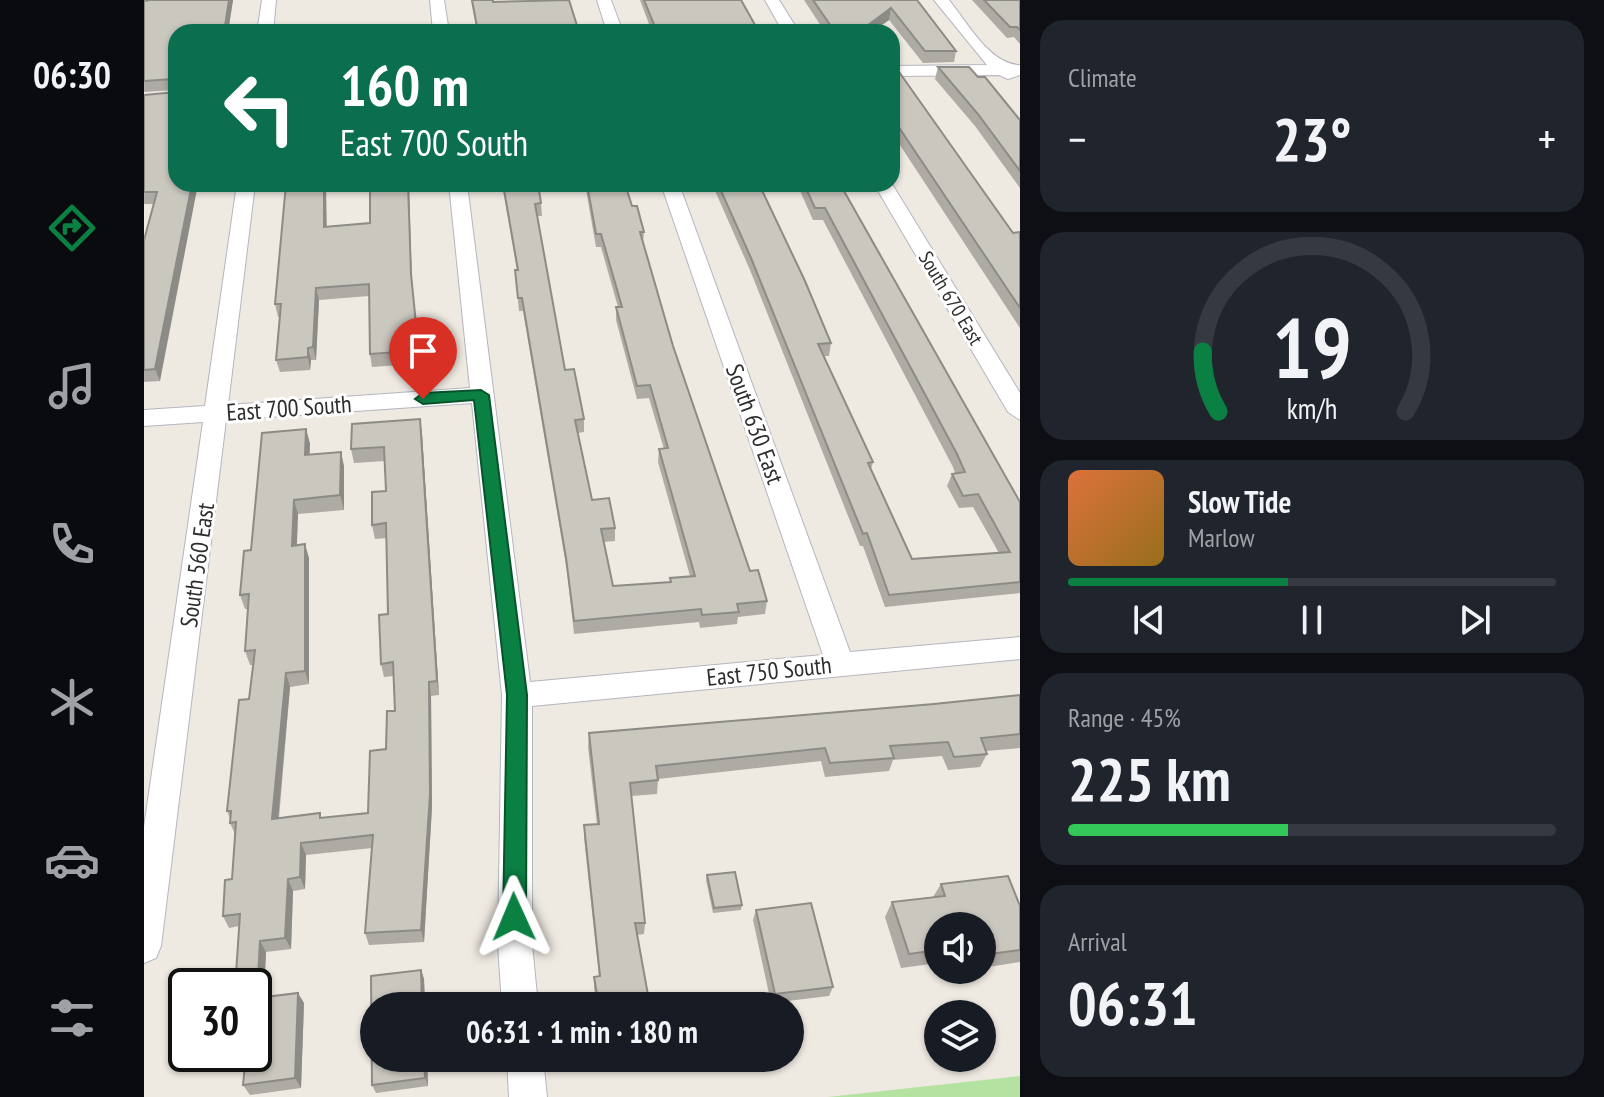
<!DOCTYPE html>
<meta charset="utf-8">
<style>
body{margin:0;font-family:"PT Sans Narrow",sans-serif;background:#20242c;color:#f1f3f6;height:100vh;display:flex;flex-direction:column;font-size:30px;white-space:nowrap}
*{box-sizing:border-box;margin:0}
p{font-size:26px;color:#9ea1a6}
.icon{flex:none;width:44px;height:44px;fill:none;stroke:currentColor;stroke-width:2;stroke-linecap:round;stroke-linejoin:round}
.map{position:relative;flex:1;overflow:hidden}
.panel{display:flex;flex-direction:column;gap:20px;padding:20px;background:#0d0f14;width:584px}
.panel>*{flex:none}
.guide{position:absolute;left:24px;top:24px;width:732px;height:168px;border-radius:24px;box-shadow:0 2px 6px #0004;background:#0b6e4f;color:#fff;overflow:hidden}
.buttons{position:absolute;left:780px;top:912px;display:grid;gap:16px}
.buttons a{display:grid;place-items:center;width:72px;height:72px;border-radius:50%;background:#171b24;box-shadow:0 2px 6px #0004;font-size:40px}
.speed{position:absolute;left:24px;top:968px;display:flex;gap:16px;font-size:40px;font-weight:700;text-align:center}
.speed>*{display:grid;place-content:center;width:104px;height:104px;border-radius:50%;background:#171b24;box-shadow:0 2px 6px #0004;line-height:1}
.speed .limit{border:4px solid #111;border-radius:12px;background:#fff;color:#111}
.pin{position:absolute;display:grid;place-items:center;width:68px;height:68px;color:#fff;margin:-82px -34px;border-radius:50% 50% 50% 0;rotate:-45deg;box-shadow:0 0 8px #0007}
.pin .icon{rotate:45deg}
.me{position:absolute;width:88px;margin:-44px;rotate:359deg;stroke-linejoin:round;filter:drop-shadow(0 0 6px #0008)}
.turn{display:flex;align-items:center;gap:28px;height:168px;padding:0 40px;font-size:36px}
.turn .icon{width:104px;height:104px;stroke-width:2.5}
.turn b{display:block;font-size:56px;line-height:68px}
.big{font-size:60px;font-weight:700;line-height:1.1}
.panel .widget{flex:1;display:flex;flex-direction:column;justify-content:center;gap:12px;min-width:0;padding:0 28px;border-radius:24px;background:#20242c}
.panel .dial{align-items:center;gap:0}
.dial svg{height:208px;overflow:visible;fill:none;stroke:#363941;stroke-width:7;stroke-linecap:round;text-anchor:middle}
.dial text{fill:#f1f3f6;stroke:none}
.song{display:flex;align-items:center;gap:24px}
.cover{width:96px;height:96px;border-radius:12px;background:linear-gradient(135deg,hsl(20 70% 55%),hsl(40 70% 35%))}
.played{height:8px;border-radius:4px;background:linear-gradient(90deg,#0b8043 45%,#363941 45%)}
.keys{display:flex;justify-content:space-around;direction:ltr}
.heat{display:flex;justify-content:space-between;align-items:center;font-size:44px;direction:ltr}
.charge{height:12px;border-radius:6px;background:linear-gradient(90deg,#34c759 45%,#363941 0)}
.trip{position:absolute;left:216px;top:992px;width:444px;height:80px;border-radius:40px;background:#171b24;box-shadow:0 2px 6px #0004;font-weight:700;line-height:80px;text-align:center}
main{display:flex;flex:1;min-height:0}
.dock{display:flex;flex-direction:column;width:144px;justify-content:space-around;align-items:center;background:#090b0e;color:#9ea1a6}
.dock .icon{width:56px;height:56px}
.dock .active{color:#0b8043}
.dock b{font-size:36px;color:#f1f3f6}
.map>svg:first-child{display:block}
</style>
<main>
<nav class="dock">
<b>06:30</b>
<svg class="icon active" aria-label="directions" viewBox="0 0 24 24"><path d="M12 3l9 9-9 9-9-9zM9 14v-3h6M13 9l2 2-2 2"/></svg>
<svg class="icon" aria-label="music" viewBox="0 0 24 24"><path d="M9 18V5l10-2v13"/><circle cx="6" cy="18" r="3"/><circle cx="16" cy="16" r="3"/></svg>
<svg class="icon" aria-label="phone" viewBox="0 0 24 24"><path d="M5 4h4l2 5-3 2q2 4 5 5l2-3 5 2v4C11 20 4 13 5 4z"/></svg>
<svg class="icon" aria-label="climate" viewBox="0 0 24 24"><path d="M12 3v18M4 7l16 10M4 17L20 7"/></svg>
<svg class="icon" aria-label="car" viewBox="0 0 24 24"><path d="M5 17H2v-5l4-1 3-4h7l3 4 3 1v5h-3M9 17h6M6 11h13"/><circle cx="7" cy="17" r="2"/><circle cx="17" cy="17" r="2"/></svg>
<svg class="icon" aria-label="filters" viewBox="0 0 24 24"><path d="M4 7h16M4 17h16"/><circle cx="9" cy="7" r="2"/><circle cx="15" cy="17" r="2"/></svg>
</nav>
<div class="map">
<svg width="876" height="1097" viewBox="0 0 876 1097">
<rect width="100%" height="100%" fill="#eee9e1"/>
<polygon fill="#b4e2a0" points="876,1076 876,1097 684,1097"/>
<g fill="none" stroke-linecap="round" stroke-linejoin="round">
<g stroke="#b4b6c0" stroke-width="2">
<g id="minor">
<polygon points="118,0 132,0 129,32 113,32"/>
<polygon points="286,0 300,0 305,32 289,32"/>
<polygon points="453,0 467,0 479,32 463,32"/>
<polygon points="621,0 635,0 655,32 639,32"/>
<path d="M790,0H805C823,22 846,65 876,65V75L864,79L855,75L748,76V66L843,65Z"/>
<polygon points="93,184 111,184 84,405 326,388 305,184 323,184 386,682 679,655 517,184 535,184 706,652 876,637 876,659 388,706 388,944 394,1006 358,1006 354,944 358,695 328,403 82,420 17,946 12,958 0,963 0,827 59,422 0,426 0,410 61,406"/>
<polygon points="730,184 748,184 876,393 876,420 864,412"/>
<polygon points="363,1058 399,1058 403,1097 365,1097"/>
</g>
</g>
<use href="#minor" fill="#fff" fill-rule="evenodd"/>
</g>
<g fill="#aeaba4">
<polygon points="5,0 89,0 84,32 32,184 16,381 0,382 0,240 10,204 0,204 0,95 32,92 31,90 0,92 0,1"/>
<polygon points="327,0 349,0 349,2 435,32 333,32"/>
<polygon points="496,0 597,0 615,32 508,32"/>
<polygon points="660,0 773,0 812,51 810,62 779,63 745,20 728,32 681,32"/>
<polygon points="828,0 876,0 876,44 870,37 863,38"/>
<polygon points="748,62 869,233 876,232 876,328 748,133"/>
<polygon points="794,67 834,77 876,120 876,188 831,126 791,79"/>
<polygon points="142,184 182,184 182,227 268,286 272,324 283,335 284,363 228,367 226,354 225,296 175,300 172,360 167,360 166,370 136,372 132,360 136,317 134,317 131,304"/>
<polygon points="358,184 394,184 397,203 398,216 393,216 421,370 440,419 440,432 434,433 448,500 471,528 471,541 459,542 469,586 526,582 526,578 546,576 514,462 515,449 520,449 505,398 493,399 472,320 472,307 474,307 457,247 452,247 441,184 481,184 488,206 500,232 499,242 529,346 606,571 623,601 621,614 594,617 593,624 556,628 555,622 430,634 423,571 379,311 375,311 371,270 373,270"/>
<polygon points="568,184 615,184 687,343 685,356 680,356 729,462 727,469 768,559 855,553 829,507 815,508 803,486 808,474 811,473 809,467 679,220 669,220 653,184 696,184 876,502 876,593 741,607 719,546 716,546 606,270"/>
<polygon points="276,419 278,434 295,695 287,696 288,807 280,942 225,945 221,933 228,848 162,855 161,889 149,891 147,949 122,952 120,997 160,1003 157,1088 106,1095 99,1085 101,1054 73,1059 69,1054 110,1054 92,974 95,926 85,928 79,916 88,879 91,834 86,823 86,818 83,811 105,699 109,665 106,665 101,651 104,609 101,609 96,595 107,550 162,429 166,444 165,455 200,466 200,510 154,514 153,545 165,558 165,684 146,687 135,818 178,818 224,813 242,749 251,711 249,676 240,677 237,664 244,614 243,538 231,539 228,525 242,491 241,461 210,463 207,449"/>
<polygon points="876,695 876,748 842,751 843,754 836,767 804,770 798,756 749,760 745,771 681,777 677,761 514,779 513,794 487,796 501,923 500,934 493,935 506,1006 453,1006 450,988 450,977 455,976 440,838 440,825 453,824 444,747 445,733 790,704"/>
<polygon points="563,875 598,905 597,910 569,913 562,880"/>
<polygon points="797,884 876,906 876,962 838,968 838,926 794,926 794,963 757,968 741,917 748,902 789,897"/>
<polygon points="612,910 689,987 685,996 627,1003 609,920"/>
<polygon points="277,970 280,979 281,1006 230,1006 230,1058 283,1058 284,1086 232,1093 228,1085 227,976"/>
<polygon points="461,1058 514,1058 513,1063 463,1070"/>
</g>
<g fill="#8d8b86">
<polygon points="85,0 89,0 84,32 80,32"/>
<polygon points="747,8 745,20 728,32 721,32 723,26"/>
<polygon points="48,184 54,184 16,381 11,369"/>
<polygon points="180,184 182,184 183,239 180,227"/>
<polygon points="264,184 265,184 268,286 267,274"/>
<polygon points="172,288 175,300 172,360 169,347"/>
<polygon points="282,323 283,335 284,363 282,350"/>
<polygon points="164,348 167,360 166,370 164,357"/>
<polygon points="276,419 278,434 295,695 293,681"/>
<polygon points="162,429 166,444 165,469 161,455"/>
<polygon points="197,452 200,466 200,510 196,495"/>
<polygon points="150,500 154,514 152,560 148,546"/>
<polygon points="161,544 165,558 165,684 161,671"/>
<polygon points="142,673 146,687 133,831 128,819"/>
<polygon points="285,682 287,696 288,807 280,942 277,930"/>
<polygon points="157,843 162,855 161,889 156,877"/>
<polygon points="144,879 149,891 147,949 141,938"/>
<polygon points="116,941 122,952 119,1009 113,998"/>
<polygon points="277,970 280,979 281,1006 278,1006"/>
<polygon points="154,993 160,1003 157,1088 151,1078"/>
<polygon points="280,1058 283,1058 284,1086 281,1078"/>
</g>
<g fill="#cac7bf" stroke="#8d8b86" stroke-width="2">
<polygon points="6,0 85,0 80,32 32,32 32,184 48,184 11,369 0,370 0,240 13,192 0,192 0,95 32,92 29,79 0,81 0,1"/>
<polygon points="328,0 349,0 349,2 425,0 435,32 334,32"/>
<polygon points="500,0 597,0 615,32 513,32"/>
<polygon points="669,0 773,0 812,51 781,51 747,8 723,26 727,32 691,32"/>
<polygon points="840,0 876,0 876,30 873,27 866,27"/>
<polygon points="748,62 869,233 876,232 876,308 748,117"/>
<polygon points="794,67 825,67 834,77 841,77 876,120 876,171 834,114"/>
<polygon points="142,184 180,184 180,227 226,223 226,184 264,184 267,274 272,324 282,323 282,350 226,354 225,284 172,288 169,347 164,348 164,357 132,360 137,304 131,304"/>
<polygon points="359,184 394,184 397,203 391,204 421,370 430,369 440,419 431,420 448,500 465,498 471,528 457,529 469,586 527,582 526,578 551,576 515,449 524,448 506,385 493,386 472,307 478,307 457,234 452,234 443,184 481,184 488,206 493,206 500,232 496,232 529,346 606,571 614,570 623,601 593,604 595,612 558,615 557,609 430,621 422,558 378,298 374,298 371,270 374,270"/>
<polygon points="574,184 615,184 661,281 687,343 674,344 729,462 724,463 768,559 866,552 834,494 819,496 808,474 821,472 813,454 681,208 671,208 660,184 696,184 876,502 876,582 745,595 723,533 719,534 607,258"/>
<polygon points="276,419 293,681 285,682 286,794 277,930 221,933 229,835 157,843 156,877 144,879 141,938 116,941 113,998 154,993 151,1078 99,1085 102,1054 110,1054 110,986 77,986 78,975 92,974 96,914 79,916 81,880 88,879 92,822 86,823 87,811 83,811 95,700 105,699 111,650 101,651 105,594 96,595 100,551 107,550 118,433 162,429 161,455 197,452 196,495 150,500 148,546 161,544 161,671 142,673 128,819 176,813 176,818 224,813 226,751 242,749 243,711 251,711 249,662 237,664 235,615 244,614 242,523 228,525 228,492 242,491 240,447 207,449 208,424"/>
<polygon points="876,695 876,734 837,738 843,754 810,757 804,742 746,746 750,758 686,763 681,748 512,766 514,780 486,783 501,923 491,923 506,1006 455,1006 450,977 456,976 440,825 455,824 445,733 790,704"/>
<polygon points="591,872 598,905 570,908 563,875"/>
<polygon points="864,876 876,906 876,950 838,955 838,926 794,926 794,950 765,954 748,902 801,896 797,884"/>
<polygon points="667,903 689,987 631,994 612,910"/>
<polygon points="277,970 278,1006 230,1006 230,1058 280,1058 281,1078 228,1085 227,976"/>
</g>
<polygon fill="#0b8043" stroke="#07532c" stroke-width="2" points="337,390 345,395 383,695 382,917 379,925 370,928 362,925 359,917 363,695 330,400 279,404 271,399 279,393"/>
<g text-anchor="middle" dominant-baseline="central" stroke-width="6" stroke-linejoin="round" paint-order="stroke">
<g font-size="20" fill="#2d2d2d" stroke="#fff">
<text transform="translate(807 298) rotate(59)">South 670 East</text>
</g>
<g font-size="24" fill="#2d2d2d" stroke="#fff">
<text transform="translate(145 408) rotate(-4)">East 700 South</text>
<text transform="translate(611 424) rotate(70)">South 630 East</text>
<text transform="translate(53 565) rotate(-82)">South 560 East</text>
<text transform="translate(625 671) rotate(-6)">East 750 South</text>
</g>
</g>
</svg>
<div class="buttons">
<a><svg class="icon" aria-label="sound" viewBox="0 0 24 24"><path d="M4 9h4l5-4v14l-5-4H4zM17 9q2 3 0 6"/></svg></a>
<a><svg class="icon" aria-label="layers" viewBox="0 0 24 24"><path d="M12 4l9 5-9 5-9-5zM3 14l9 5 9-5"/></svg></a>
</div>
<div class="speed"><div class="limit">30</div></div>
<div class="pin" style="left:279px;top:399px;background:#d93025"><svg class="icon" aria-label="arrive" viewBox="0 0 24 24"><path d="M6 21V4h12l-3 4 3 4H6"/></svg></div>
<svg class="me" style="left:370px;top:917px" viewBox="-20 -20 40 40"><path d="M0-17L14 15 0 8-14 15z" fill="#0b8043" stroke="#fff" stroke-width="4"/></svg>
<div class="trip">06:31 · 1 min · 180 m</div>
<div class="guide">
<div class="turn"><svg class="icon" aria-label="left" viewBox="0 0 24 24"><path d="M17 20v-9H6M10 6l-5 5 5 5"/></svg><div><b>160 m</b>East 700 South</div></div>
</div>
</div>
<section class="panel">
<div class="widget"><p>Climate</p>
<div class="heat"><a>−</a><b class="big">23°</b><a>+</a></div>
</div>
<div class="widget dial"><svg viewBox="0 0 100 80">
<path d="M14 69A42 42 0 1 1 86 69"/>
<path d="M14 69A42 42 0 0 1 8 46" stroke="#0b8043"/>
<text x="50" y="56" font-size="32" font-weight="700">19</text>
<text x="50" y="72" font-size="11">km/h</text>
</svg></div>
<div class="widget">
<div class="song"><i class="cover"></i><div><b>Slow Tide</b><p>Marlow</p></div></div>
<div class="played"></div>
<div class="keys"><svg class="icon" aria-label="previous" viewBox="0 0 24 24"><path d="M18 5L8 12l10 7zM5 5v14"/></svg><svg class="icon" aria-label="pause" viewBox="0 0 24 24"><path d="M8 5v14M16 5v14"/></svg><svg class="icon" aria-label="next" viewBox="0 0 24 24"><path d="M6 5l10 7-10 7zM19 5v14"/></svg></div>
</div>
<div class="widget"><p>Range · 45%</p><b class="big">225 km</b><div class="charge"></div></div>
<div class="widget"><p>Arrival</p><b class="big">06:31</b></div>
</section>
</main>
